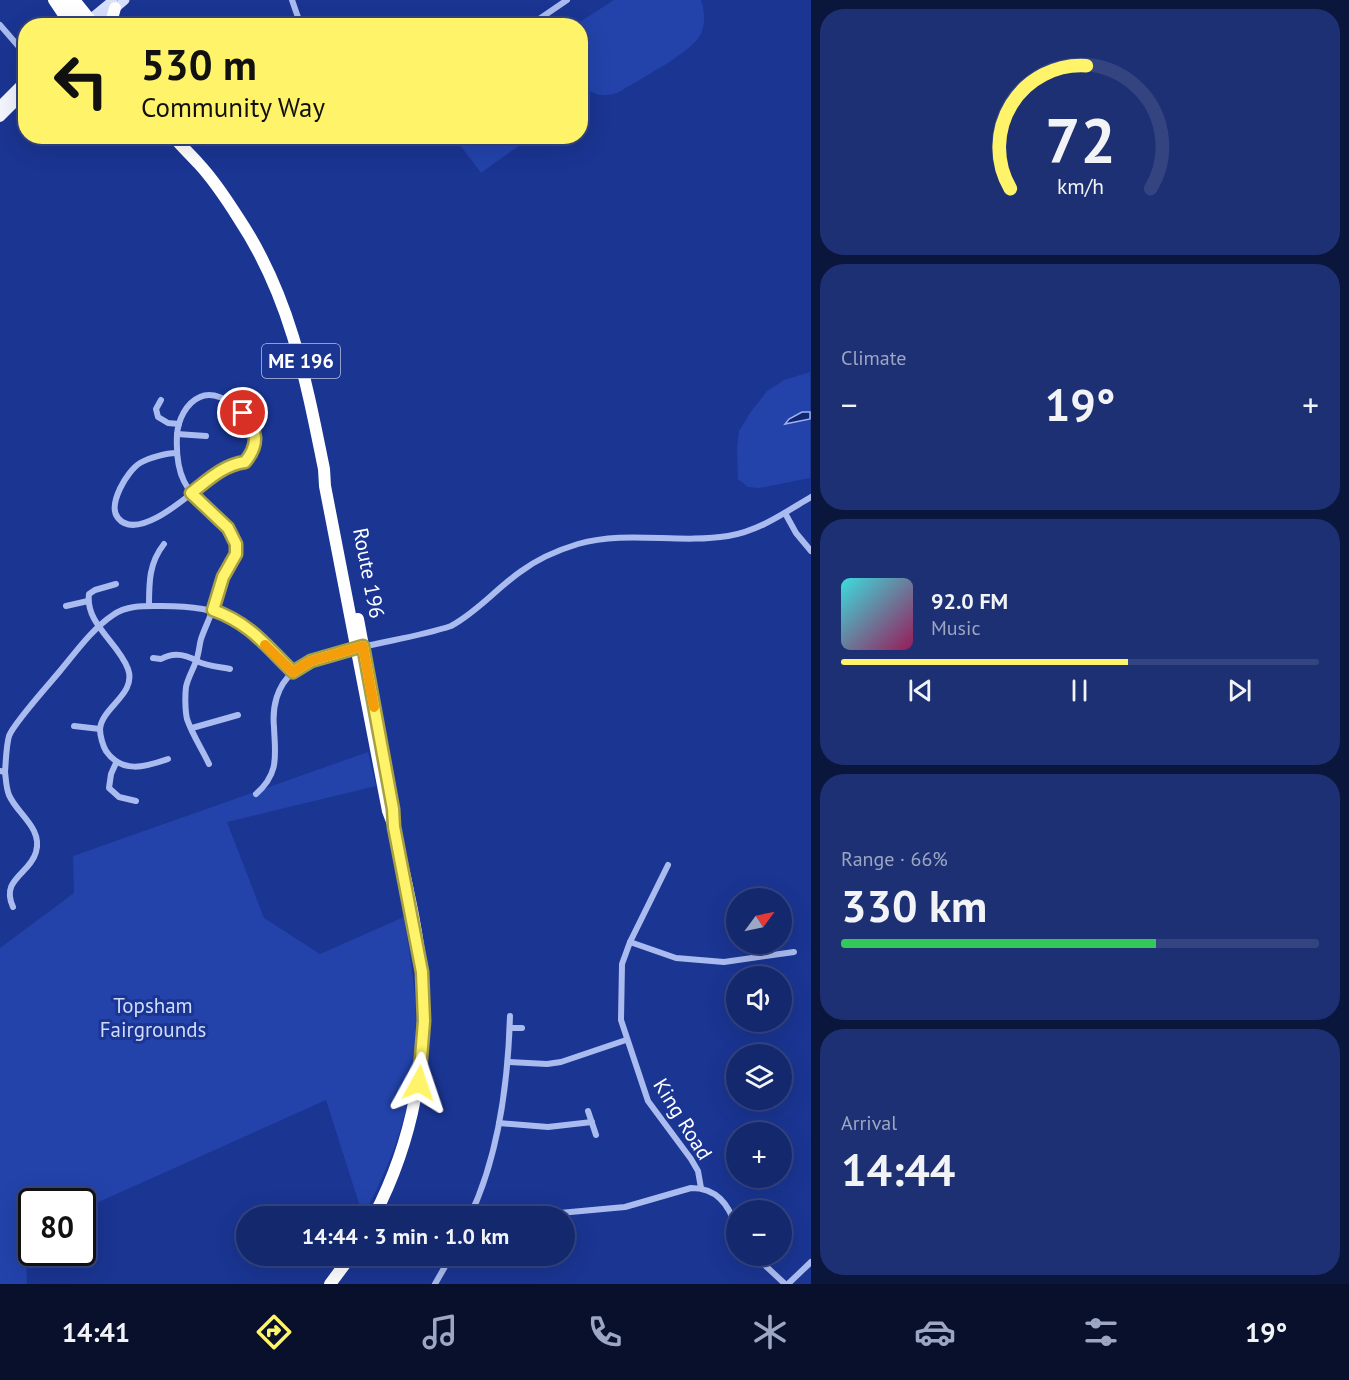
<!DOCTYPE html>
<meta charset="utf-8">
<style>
body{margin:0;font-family:"PT Sans",sans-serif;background:#1d3073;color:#f1f3f6;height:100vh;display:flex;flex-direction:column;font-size:22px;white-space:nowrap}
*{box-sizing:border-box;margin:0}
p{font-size:20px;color:#9da6c2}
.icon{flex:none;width:33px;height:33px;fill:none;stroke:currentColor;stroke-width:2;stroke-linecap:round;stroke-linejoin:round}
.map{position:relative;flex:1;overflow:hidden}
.details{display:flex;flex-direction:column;gap:9px;padding:9px;background:#0b163c;width:538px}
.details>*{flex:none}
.banner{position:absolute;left:18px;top:18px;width:570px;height:126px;border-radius:24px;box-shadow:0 6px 24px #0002,0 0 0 2px #334481;background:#fff469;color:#111;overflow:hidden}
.needle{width:39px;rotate:57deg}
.fabs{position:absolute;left:726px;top:888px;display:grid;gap:12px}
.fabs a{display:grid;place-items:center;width:66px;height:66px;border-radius:50%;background:#14286e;box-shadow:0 6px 24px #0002,0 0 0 2px #334481;font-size:30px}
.speed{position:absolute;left:18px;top:1188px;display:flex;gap:12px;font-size:30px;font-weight:700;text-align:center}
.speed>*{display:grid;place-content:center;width:78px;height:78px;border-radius:50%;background:#14286e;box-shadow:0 6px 24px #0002,0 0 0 2px #334481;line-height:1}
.speed .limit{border:3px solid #111;border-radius:9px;background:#fff;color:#111}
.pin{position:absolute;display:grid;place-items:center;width:51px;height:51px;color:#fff;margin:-26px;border:3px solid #fff;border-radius:50%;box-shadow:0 2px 6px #0007}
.me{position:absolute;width:66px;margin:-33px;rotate:5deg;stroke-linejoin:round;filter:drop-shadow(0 0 4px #0008)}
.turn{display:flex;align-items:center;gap:21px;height:126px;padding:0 24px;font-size:27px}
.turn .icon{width:78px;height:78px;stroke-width:2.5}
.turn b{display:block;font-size:42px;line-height:51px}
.big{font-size:45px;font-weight:800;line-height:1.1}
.details .tile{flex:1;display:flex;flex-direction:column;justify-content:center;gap:9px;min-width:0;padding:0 21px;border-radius:24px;background:#1d3073}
.details .dial{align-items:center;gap:0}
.dial svg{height:156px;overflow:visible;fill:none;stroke:#334481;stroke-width:7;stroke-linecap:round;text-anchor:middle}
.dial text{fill:#f1f3f6;stroke:none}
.song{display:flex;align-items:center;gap:18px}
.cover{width:72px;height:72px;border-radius:9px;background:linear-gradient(135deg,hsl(180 70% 55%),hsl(330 70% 35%))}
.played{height:6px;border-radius:3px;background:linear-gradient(90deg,#fff469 60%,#334481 60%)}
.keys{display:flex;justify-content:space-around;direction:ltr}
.heat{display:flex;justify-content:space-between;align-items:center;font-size:33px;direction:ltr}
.charge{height:9px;border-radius:4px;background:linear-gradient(90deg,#34c759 66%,#334481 0)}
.trip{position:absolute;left:236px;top:1206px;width:339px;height:60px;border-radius:30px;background:#14286e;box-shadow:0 6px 24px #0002,0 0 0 2px #334481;font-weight:800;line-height:60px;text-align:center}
.menu{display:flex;height:96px;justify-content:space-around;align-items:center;background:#08102c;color:#9da6c2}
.menu .icon{width:42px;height:42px}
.menu .active{color:#fff469}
.menu b{font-size:27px;color:#f1f3f6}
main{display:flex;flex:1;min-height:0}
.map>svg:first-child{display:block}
</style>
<main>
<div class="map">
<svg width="811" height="1284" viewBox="0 0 811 1284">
<rect width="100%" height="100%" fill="#1a3592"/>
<g fill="#2343ab">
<path d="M614,0H701C705,12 706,26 699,37C688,54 640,79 621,91C605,99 594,95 581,85L580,26L575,25Z"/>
<polygon points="454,137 531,137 481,173"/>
<polygon points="810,372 810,478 759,488 748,487 738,479 737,448 739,431 750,413 767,391 784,380"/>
<path d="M368,752L376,786L227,822L264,918L320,954L404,917C408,944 413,971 415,999C420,1080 402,1145 363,1216L326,1100L83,1209L82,1202H32L31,1238L26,1246L27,1284H0V948L74,893L73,856Z"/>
</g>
<polygon fill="#112570" stroke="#9db2f1" stroke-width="1.5" points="802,412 810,412 810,419 785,424 789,419"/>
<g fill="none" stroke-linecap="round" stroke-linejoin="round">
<g stroke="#aabbef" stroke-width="6">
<polyline points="292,0 301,26"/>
<polyline points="0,25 26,55"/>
<polyline points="529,26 567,0"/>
<polyline points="161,400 156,409 158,417 168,423 179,424"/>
<polyline points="177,434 206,436"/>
<path d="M176,453C166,453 149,458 140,463C127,471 107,505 118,518C141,546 203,481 223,469C230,465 237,463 245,462C247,459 252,455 254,452C265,426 224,386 200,397C186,403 178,420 177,435C175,476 185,490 215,517C224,525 235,533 236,546C238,559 225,571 221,583C217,593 215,603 211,614C208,622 204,630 201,639C199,646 199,654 196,661C193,670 188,677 186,687C185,695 185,710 187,719C192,734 202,749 209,764"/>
<polyline points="785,513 796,533 811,551"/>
<path d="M116,584L95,590L89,594C85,624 119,643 128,669C137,694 102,707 100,729C100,736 103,746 106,751C122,774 145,767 168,759"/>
<polyline points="66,606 88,601"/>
<path d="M149,606C149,582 149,563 164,544"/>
<path d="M153,658L161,659C173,652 185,654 197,661C206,666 220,667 230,669"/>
<polyline points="74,726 100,729"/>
<polyline points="192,728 238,715"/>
<polyline points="116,763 111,774 109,788 119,797 136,801"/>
<path d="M0,771L5,772C6,760 6,747 9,736C13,724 50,683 60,671C76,652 92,629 113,615C127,605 145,606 161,606C234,606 245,624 293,672"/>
<path d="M5,772C6,779 6,788 9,795C17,814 43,828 36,852C30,874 0,879 13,907"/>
<path d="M256,794C280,773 275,755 274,727C272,707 277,686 293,672C306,661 324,657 339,653C376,642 415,638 451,626C477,612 496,589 520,572C536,560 558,550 578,544C627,530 677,544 728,536C759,531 784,513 811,497"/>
<polyline points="668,865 630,942 622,964 621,1020 648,1101 691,1159 698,1171 701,1188"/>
<polyline points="630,942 676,958 724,962 794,952"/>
<polyline points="510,1028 522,1028"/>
<polyline points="509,1062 547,1064 561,1062 626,1040"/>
<polyline points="588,1111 596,1135"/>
<polyline points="499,1123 548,1127 592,1122"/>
<polyline points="475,1206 505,1216"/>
<path d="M470,1216C499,1155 508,1084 510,1016"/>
<path d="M527,1216L625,1207L691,1188C717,1188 728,1204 736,1226"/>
<polyline points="755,1256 785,1284"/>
<polyline points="435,1284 451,1256"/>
<polyline points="788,1284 811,1262"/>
</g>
<g stroke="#d8dffb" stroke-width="9">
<polyline points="90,19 113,0"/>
<polyline points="95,26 125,0"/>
</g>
<g stroke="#f3f5ff" stroke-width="10">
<polyline points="0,106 26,80"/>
<polyline points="0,117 26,91"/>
</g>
<g stroke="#fff" stroke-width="12">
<polyline points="54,0 66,18 67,26"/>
<polyline points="63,0 82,26"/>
<polyline points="74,0 95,26"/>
<polyline points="110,26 115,8"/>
<path d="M173,136C181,146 190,154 198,163C214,180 227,200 239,219C290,296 306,380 324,469L325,486L388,811L394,827C404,875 417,923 421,972C429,1057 413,1141 374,1216"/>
<polyline points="358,619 369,678"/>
<polyline points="330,1284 351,1256"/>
</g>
</g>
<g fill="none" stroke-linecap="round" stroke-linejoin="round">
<g stroke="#a69f44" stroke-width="15">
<path id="route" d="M243,413C257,430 260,444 245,462C223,465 208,480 191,493L228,528L236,544V554L223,577L213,610C251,624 265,645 293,672L311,661L363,646L393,809L394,827L422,972L424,1021L419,1083"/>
</g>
<use href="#route" stroke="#fff469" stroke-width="10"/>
<polyline stroke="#f59e0b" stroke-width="10" points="265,645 293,672 311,661 363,646 374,707"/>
</g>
<g text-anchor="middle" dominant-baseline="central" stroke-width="6" stroke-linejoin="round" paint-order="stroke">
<rect fill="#1a3592" stroke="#bac2de" stroke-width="1.5" x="262" y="344" width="78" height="34" rx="4.5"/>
<g font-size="20" font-weight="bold" fill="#fff">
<text x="301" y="361">ME 196</text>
</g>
<g font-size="21" fill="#fff" stroke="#1a3592">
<text transform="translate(369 573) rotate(79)">Route 196</text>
<text transform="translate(683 1119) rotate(58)">King Road</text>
</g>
<g font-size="21" fill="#d1dbfb" stroke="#1a3592">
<text x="153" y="1005">Topsham<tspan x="153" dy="24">Fairgrounds</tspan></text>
</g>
</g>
</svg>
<div class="fabs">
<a><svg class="needle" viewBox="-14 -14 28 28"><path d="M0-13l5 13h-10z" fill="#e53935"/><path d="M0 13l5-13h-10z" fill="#9da6c2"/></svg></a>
<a><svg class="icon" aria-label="sound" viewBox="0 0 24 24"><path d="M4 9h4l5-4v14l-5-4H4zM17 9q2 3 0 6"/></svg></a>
<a><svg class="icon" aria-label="layers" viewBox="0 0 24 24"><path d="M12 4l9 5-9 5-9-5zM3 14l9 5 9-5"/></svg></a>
<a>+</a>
<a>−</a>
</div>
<div class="speed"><div class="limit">80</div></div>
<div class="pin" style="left:243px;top:413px;background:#d93025"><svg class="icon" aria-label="arrive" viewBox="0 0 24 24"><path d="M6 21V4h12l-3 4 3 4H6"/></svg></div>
<svg class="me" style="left:419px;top:1083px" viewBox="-20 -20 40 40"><path d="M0-17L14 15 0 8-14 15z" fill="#fff469" stroke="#fff" stroke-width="4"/></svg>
<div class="trip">14:44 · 3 min · 1.0 km</div>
<div class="banner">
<div class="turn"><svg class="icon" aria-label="left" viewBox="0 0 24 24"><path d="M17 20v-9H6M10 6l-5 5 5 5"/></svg><div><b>530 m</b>Community Way</div></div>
</div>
</div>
<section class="details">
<div class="tile dial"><svg viewBox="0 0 100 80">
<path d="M14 69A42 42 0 1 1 86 69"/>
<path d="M14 69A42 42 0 0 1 53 6" stroke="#fff469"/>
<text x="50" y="56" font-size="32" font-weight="700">72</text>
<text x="50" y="72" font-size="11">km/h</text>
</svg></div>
<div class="tile"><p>Climate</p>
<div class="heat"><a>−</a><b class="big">19°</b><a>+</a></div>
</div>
<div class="tile">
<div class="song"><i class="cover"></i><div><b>92.0 FM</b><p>Music</p></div></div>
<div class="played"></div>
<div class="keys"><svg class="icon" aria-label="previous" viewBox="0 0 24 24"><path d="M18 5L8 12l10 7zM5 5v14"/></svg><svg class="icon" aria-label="pause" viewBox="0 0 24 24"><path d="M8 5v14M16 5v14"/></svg><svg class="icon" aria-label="next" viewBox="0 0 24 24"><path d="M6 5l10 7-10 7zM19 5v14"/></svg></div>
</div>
<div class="tile"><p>Range · 66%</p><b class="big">330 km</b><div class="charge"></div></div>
<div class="tile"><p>Arrival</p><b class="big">14:44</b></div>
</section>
</main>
<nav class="menu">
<b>14:41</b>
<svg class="icon active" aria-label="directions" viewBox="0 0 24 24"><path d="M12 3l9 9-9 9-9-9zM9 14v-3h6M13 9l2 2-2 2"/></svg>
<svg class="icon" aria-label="music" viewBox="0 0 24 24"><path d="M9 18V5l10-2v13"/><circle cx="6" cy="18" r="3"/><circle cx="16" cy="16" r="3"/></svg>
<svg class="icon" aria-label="phone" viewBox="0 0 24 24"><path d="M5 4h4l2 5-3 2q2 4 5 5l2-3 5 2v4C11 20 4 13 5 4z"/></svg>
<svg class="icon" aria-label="climate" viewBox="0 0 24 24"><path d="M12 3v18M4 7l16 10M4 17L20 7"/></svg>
<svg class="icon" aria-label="car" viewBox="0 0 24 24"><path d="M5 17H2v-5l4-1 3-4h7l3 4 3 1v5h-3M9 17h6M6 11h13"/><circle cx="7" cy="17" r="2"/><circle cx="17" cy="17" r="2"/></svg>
<svg class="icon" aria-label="filters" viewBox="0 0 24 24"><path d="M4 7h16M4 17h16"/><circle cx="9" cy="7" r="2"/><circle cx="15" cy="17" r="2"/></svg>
<b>19°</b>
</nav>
